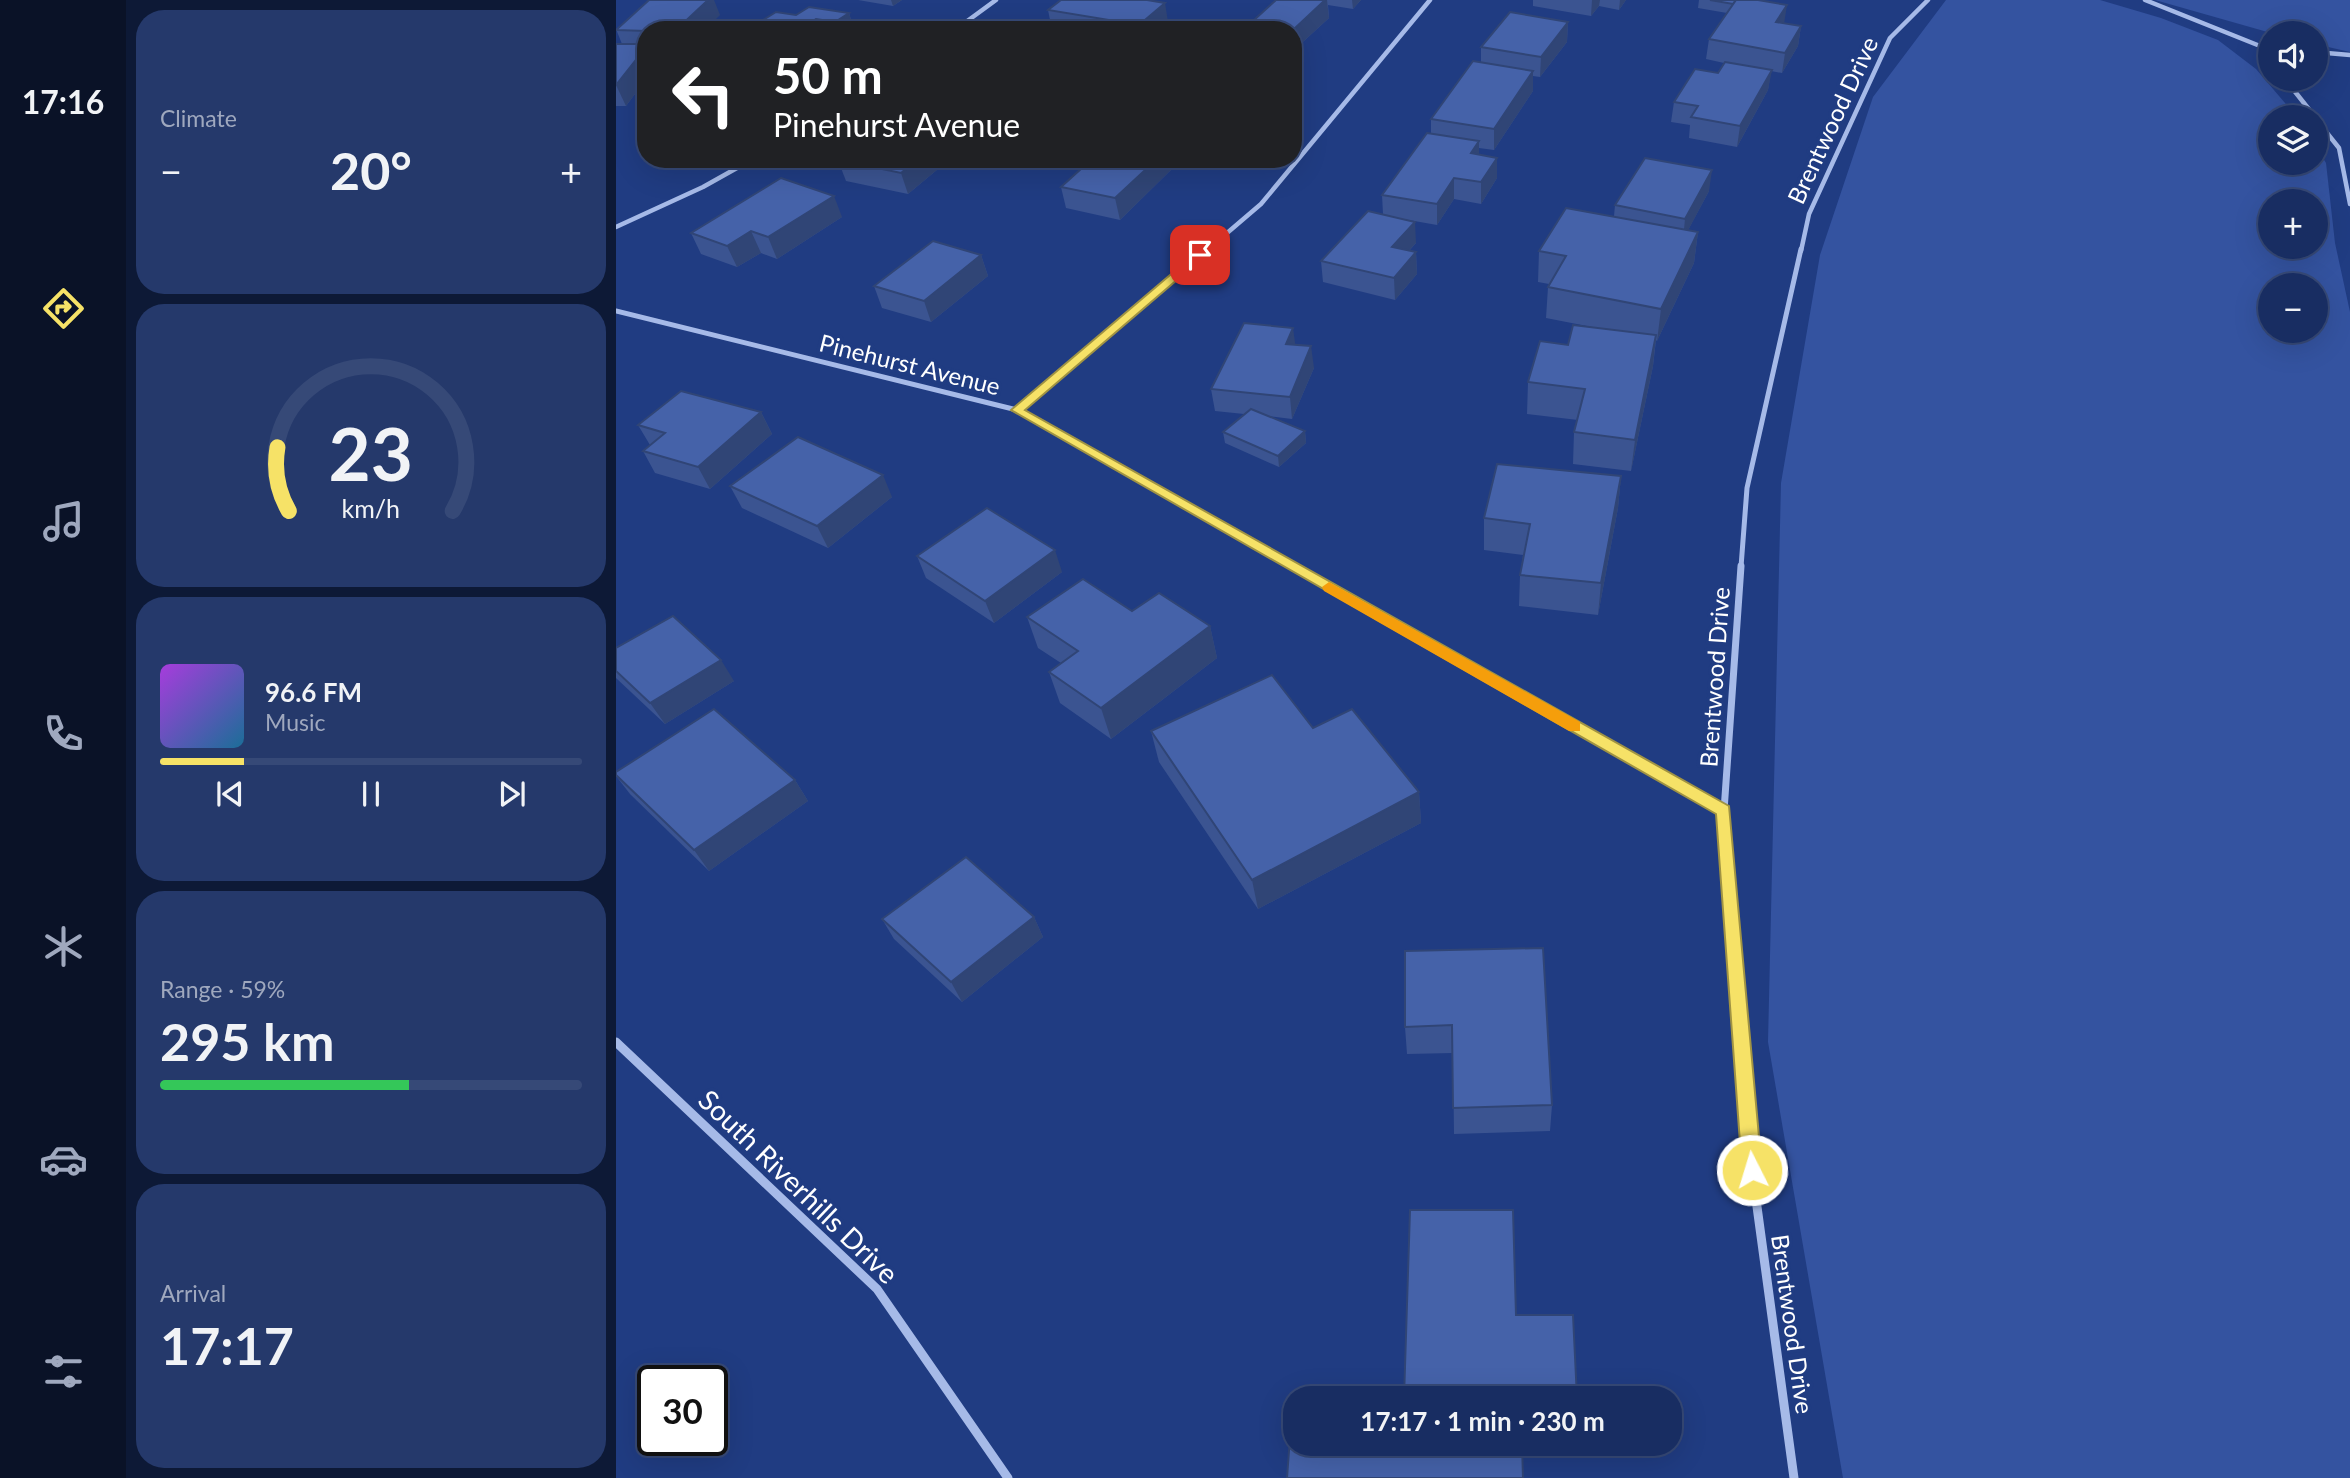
<!DOCTYPE html>
<meta charset="utf-8">
<style>
body{margin:0;font-family:Lato,sans-serif;background:#25396b;color:#f1f3f6;height:100vh;display:flex;flex-direction:column;font-size:26px;white-space:nowrap}
*{box-sizing:border-box;margin:0}
p{font-size:23px;color:#9fa8be}
.icon{flex:none;width:38px;height:38px;fill:none;stroke:currentColor;stroke-width:2;stroke-linecap:round;stroke-linejoin:round}
.map{position:relative;flex:1;overflow:hidden}
.panel{display:flex;flex-direction:column;gap:10px;padding:10px;background:#0d1936;width:490px}
.panel>*{flex:none}
.guide{position:absolute;left:21px;top:21px;width:665px;height:147px;border-radius:28px;box-shadow:0 7px 28px #0002,0 0 0 2px #364977;background:#202124;color:#fff;overflow:hidden}
.fabs{position:absolute;left:1642px;top:21px;display:grid;gap:14px}
.fabs a{display:grid;place-items:center;width:70px;height:70px;border-radius:50%;background:#182d62;box-shadow:0 7px 28px #0002,0 0 0 2px #364977;font-size:35px}
.speed{position:absolute;left:21px;top:1365px;display:flex;gap:14px;font-size:35px;font-weight:700;text-align:center}
.speed>*{display:grid;place-content:center;width:91px;height:91px;border-radius:50%;background:#182d62;box-shadow:0 7px 28px #0002,0 0 0 2px #364977;line-height:1}
.speed .limit{border:4px solid #111;border-radius:10px;background:#fff;color:#111}
.pin{position:absolute;display:grid;place-items:center;width:60px;height:60px;color:#fff;margin:-30px;border-radius:14px;box-shadow:0 4px 10px #0006}
.me{position:absolute;width:77px;margin:-38px;rotate:355deg;stroke-linejoin:round;filter:drop-shadow(0 0 5px #0008)}
.turn{display:flex;align-items:center;gap:24px;height:147px;padding:0 21px;font-size:32px}
.turn .icon{width:91px;height:91px;stroke-width:2.5}
.turn b{display:block;font-size:49px;line-height:60px}
.big{font-size:52px;font-weight:700;line-height:1.1}
.panel .widget{flex:1;display:flex;flex-direction:column;justify-content:center;gap:10px;min-width:0;padding:0 24px;border-radius:28px;background:#25396b}
.panel .dial{align-items:center;gap:0}
.dial svg{height:182px;overflow:visible;fill:none;stroke:#364977;stroke-width:7;stroke-linecap:round;text-anchor:middle}
.dial text{fill:#f1f3f6;stroke:none}
.song{display:flex;align-items:center;gap:21px}
.cover{width:84px;height:84px;border-radius:10px;background:linear-gradient(135deg,hsl(280 70% 55%),hsl(200 70% 35%))}
.played{height:7px;border-radius:4px;background:linear-gradient(90deg,#f6e267 20%,#364977 20%)}
.keys{display:flex;justify-content:space-around;direction:ltr}
.heat{display:flex;justify-content:space-between;align-items:center;font-size:38px;direction:ltr}
.charge{height:10px;border-radius:5px;background:linear-gradient(90deg,#34c759 59%,#364977 0)}
.trip{position:absolute;left:667px;top:1386px;width:399px;height:70px;border-radius:28px;background:#182d62;box-shadow:0 7px 28px #0002,0 0 0 2px #364977;font-weight:700;line-height:70px;text-align:center}
main{display:flex;flex:1;min-height:0}
.menu{display:flex;flex-direction:column;width:126px;justify-content:space-around;align-items:center;background:#0a1227;color:#9fa8be}
.menu .icon{width:49px;height:49px}
.menu .current{color:#f6e267}
.menu b{font-size:32px;color:#f1f3f6}
.map>svg:first-child{display:block}
</style>
<main>
<nav class="menu">
<b>17:16</b>
<svg class="icon current" aria-label="directions" viewBox="0 0 24 24"><path d="M12 3l9 9-9 9-9-9zM9 14v-3h6M13 9l2 2-2 2"/></svg>
<svg class="icon" aria-label="music" viewBox="0 0 24 24"><path d="M9 18V5l10-2v13"/><circle cx="6" cy="18" r="3"/><circle cx="16" cy="16" r="3"/></svg>
<svg class="icon" aria-label="phone" viewBox="0 0 24 24"><path d="M5 4h4l2 5-3 2q2 4 5 5l2-3 5 2v4C11 20 4 13 5 4z"/></svg>
<svg class="icon" aria-label="climate" viewBox="0 0 24 24"><path d="M12 3v18M4 7l16 10M4 17L20 7"/></svg>
<svg class="icon" aria-label="car" viewBox="0 0 24 24"><path d="M5 17H2v-5l4-1 3-4h7l3 4 3 1v5h-3M9 17h6M6 11h13"/><circle cx="7" cy="17" r="2"/><circle cx="17" cy="17" r="2"/></svg>
<svg class="icon" aria-label="filters" viewBox="0 0 24 24"><path d="M4 7h16M4 17h16"/><circle cx="9" cy="7" r="2"/><circle cx="15" cy="17" r="2"/></svg>
</nav>
<section class="panel">
<div class="widget"><p>Climate</p>
<div class="heat"><a>−</a><b class="big">20°</b><a>+</a></div>
</div>
<div class="widget dial"><svg viewBox="0 0 100 80">
<path d="M14 69A42 42 0 1 1 86 69"/>
<path d="M14 69A42 42 0 0 1 9 41" stroke="#f6e267"/>
<text x="50" y="56" font-size="32" font-weight="700">23</text>
<text x="50" y="72" font-size="11">km/h</text>
</svg></div>
<div class="widget">
<div class="song"><i class="cover"></i><div><b>96.6 FM</b><p>Music</p></div></div>
<div class="played"></div>
<div class="keys"><svg class="icon" aria-label="previous" viewBox="0 0 24 24"><path d="M18 5L8 12l10 7zM5 5v14"/></svg><svg class="icon" aria-label="pause" viewBox="0 0 24 24"><path d="M8 5v14M16 5v14"/></svg><svg class="icon" aria-label="next" viewBox="0 0 24 24"><path d="M6 5l10 7-10 7zM19 5v14"/></svg></div>
</div>
<div class="widget"><p>Range · 59%</p><b class="big">295 km</b><div class="charge"></div></div>
<div class="widget"><p>Arrival</p><b class="big">17:17</b></div>
</section>
<div class="map">
<svg width="1734" height="1478" viewBox="0 0 1734 1478">
<rect width="100%" height="100%" fill="#203c82"/>
<g fill="#3453a0" fill-rule="evenodd">
<path d="M1330,0H1484L1545,18L1602,40L1640,69L1681,117H1654V163H1699V145L1710,163L1719,243L1734,312V1478H1227L1152,1042L1165,483L1204,255L1257,97ZM1699,201V247H1654V201ZM1699,285V331H1654V285Z"/>
<polygon points="1539,0 1734,0 1734,52 1699,44 1699,33 1655,33"/>
</g>
<g fill="none" stroke-linecap="round" stroke-linejoin="round">
<g stroke="#a6bae8" stroke-width="4.5">
<polyline points="1529,0 1644,46 1654,60"/>
<polyline points="339,30 380,0"/>
<polyline points="1699,52 1734,55"/>
<polyline points="1669,79 1699,117"/>
<polyline points="1699,118 1723,148 1734,204"/>
<polyline points="0,227 87,187 137,159"/>
<polyline points="590,251 645,204 814,0"/>
<polyline points="1185,251 1193,214 1274,38 1312,0"/>
</g>
<g stroke="#a6bae8" stroke-width="5">
<polyline points="0,311 401,410 679,567"/>
<polyline points="401,410 592,249"/>
<polyline points="1125,567 1131,488 1185,249"/>
</g>
<g stroke="#a6bae8" stroke-width="7">
<polyline points="676,566 1108,811"/>
<polyline points="1120,969 1108,811 1125,566"/>
</g>
<g stroke="#a6bae8" stroke-width="9">
<polyline points="1120,968 1136,1170 1178,1478"/>
<polyline points="0,1042 261,1289 392,1478"/>
</g>
</g>
<g fill="#3b5491">
<polygon points="242,0 286,0 277,6"/>
<polygon points="660,0 745,0 737,9 712,5 713,18 677,51 677,30"/>
<polygon points="917,0 1010,0 1003,10 983,6 975,16 917,6"/>
<polygon points="1083,0 1142,0 1168,23 1185,26 1182,46 1166,73 1155,71 1152,90 1121,147 1073,138 1074,125 1055,122 1058,102 1102,73 1108,63 1090,59 1093,39 1111,13 1082,8"/>
<polygon points="432,10 552,22 544,30 436,30"/>
<polygon points="233,13 238,30 131,30 180,15"/>
<polygon points="104,15 30,30 30,79 10,106 0,106 0,44 6,44 0,29"/>
<polygon points="952,22 951,42 924,77 917,76 917,91 878,150 863,148 863,155 881,158 881,178 865,204 838,199 821,225 787,219 800,243 793,251 800,252 801,274 779,300 707,282 705,261 767,214 766,195 815,133 815,119 865,62 865,47"/>
<polygon points="334,159 292,194 230,181 222,160"/>
<polygon points="559,166 504,220 450,208 445,187"/>
<polygon points="1093,191 1072,230 1082,232 1078,263 1041,341 1040,340 1037,366 1015,471 957,464 958,432 962,420 911,414 912,382 952,345 976,327 930,318 932,287 933,284 922,282 923,251 998,216 999,205"/>
<polygon points="226,217 161,259 145,253 121,267 85,254 75,233"/>
<polygon points="365,255 372,276 315,322 266,308 258,286"/>
<polygon points="679,345 698,368 676,419 653,416 689,431 690,443 663,467 609,443 607,432 628,414 599,411 595,389"/>
<polygon points="145,412 156,434 94,489 39,473 27,451 34,445 22,425"/>
<polygon points="1005,476 1002,508 982,615 903,606 904,575 907,555 868,550 868,518"/>
<polygon points="114,486 276,497 212,548 126,508"/>
<polygon points="301,556 446,572 378,623 310,578"/>
<polygon points="516,611 594,626 601,658 495,739 444,703 433,672 445,663 422,648 411,617"/>
<polygon points="0,648 118,681 49,724 0,678"/>
<polygon points="697,728 803,792 805,823 642,909 543,762 535,731"/>
<polygon points="0,772 179,780 192,801 93,871 14,794 0,776"/>
<polygon points="418,917 427,937 346,1002 278,939 266,919"/>
<polygon points="789,951 936,1105 934,1131 838,1134 837,1053 791,1054 789,1027"/>
<polygon points="679,1444 961,1444 959,1452 906,1452"/>
</g>
<g fill="#304576">
<polygon points="92,0 98,0 104,15 89,30 60,30"/>
<polygon points="275,0 286,0 277,6"/>
<polygon points="709,0 711,0 713,18 677,51 677,30"/>
<polygon points="736,0 745,0 737,9"/>
<polygon points="976,0 984,0 983,6 975,16"/>
<polygon points="1004,0 1010,0 1003,10"/>
<polygon points="549,3 552,22 544,30 524,30 523,25"/>
<polygon points="1171,5 1168,24 1160,22"/>
<polygon points="233,13 238,30 222,30 219,22"/>
<polygon points="200,19 203,30 187,30 186,28"/>
<polygon points="952,22 951,42 924,77 925,57"/>
<polygon points="1185,26 1182,46 1166,73 1169,53"/>
<polygon points="30,47 30,79 10,106 0,85"/>
<polygon points="1156,70 1152,90 1121,147 1124,126"/>
<polygon points="917,71 917,91 878,150 878,129"/>
<polygon points="863,141 863,162 855,153"/>
<polygon points="881,158 881,178 865,204 865,182"/>
<polygon points="302,159 334,159 292,194 285,173"/>
<polygon points="541,159 558,159 559,166 504,220 499,198"/>
<polygon points="1096,170 1093,191 1067,240 1069,219"/>
<polygon points="838,178 838,199 821,225 821,204"/>
<polygon points="218,196 226,217 161,259 152,237"/>
<polygon points="799,222 800,243 777,268 776,247"/>
<polygon points="135,231 145,253 121,267 111,246"/>
<polygon points="1082,232 1078,263 1041,341 1045,309"/>
<polygon points="800,252 801,274 779,300 778,278"/>
<polygon points="365,255 372,276 315,322 308,301"/>
<polygon points="677,328 680,350 670,344"/>
<polygon points="1040,335 1037,366 1015,471 1019,440"/>
<polygon points="695,346 698,368 676,419 674,397"/>
<polygon points="145,412 156,434 94,489 82,467"/>
<polygon points="689,431 690,443 663,467 662,456"/>
<polygon points="267,475 276,497 212,548 201,526"/>
<polygon points="1005,476 1002,508 982,615 985,583"/>
<polygon points="439,550 446,572 378,623 369,601"/>
<polygon points="594,626 601,658 495,739 485,708"/>
<polygon points="105,660 118,681 49,724 34,703"/>
<polygon points="179,780 192,801 93,871 78,850"/>
<polygon points="803,792 805,823 642,909 636,880"/>
<polygon points="418,917 427,937 346,1002 335,982"/>
</g>
<g fill="#4562a9" stroke="#304576" stroke-width="2">
<polygon points="33,0 92,0 60,30 30,30 30,31 0,30"/>
<polygon points="445,0 531,0 549,3 523,25 432,10"/>
<polygon points="660,0 709,0 677,30 627,30"/>
<polygon points="1094,0 1120,0 1117,4"/>
<polygon points="1120,0 1142,0 1171,5 1160,22 1185,26 1169,53 1093,39"/>
<polygon points="193,7 233,13 219,22 200,19 186,28 198,30 131,30 160,12 180,15"/>
<polygon points="894,12 952,22 925,57 865,47"/>
<polygon points="0,44 30,44 30,47 0,85"/>
<polygon points="857,61 917,71 878,129 815,119"/>
<polygon points="1109,62 1156,70 1124,126 1075,117 1082,106 1058,102 1079,69 1102,73"/>
<polygon points="811,133 863,141 855,153 881,158 865,182 838,178 821,204 766,195"/>
<polygon points="1029,158 1096,170 1069,219 999,205"/>
<polygon points="223,159 302,159 285,173 222,160"/>
<polygon points="476,159 541,159 499,198 445,187"/>
<polygon points="165,178 218,196 152,237 135,231 111,246 75,233"/>
<polygon points="950,208 1082,232 1045,309 932,287 950,256 923,251"/>
<polygon points="752,211 799,222 776,247 800,252 778,278 705,261"/>
<polygon points="317,241 365,255 308,301 258,286"/>
<polygon points="628,323 677,328 670,344 695,346 674,397 595,389"/>
<polygon points="957,325 1040,335 1019,440 958,432 969,389 912,382 924,341 952,345"/>
<polygon points="65,391 145,412 82,467 27,451 49,433 22,425"/>
<polygon points="635,409 689,431 662,456 607,432"/>
<polygon points="182,437 267,475 201,526 114,486"/>
<polygon points="881,464 1005,476 985,583 904,575 914,524 868,518"/>
<polygon points="371,508 439,550 369,601 301,556"/>
<polygon points="467,579 516,611 543,593 594,626 485,708 433,672 462,651 411,617"/>
<polygon points="57,616 105,660 34,703 0,671 0,648"/>
<polygon points="656,675 697,728 736,709 803,792 636,880 535,731"/>
<polygon points="98,709 179,780 78,850 0,775 0,772"/>
<polygon points="350,857 418,917 335,982 266,919"/>
<polygon points="927,948 936,1105 837,1108 836,1025 789,1027 789,951"/>
<polygon points="794,1210 897,1210 900,1315 957,1315 961,1398 788,1398"/>
<polygon points="675,1423 679,1423 679,1444 906,1444 907,1478 671,1478"/>
</g>
<polygon fill="#f6e267" stroke="#a09343" stroke-width="2" points="580,253 590,255 409,410 1113,806 1146,1170 1144,1177 1136,1179 1129,1177 1126,1170 1100,814 395,410"/>
<polygon fill="#f59e0b" points="713,582 964,722 964,731 953,731 708,591 706,587"/>
<g text-anchor="middle" dominant-baseline="central" stroke-width="7" stroke-linejoin="round" paint-order="stroke">
<g font-size="24" fill="#fff" stroke="#203c82">
<text transform="translate(1216 120) rotate(-65)">Brentwood Drive</text>
<text transform="translate(294 364) rotate(14)">Pinehurst Avenue</text>
<text transform="translate(1098 677) rotate(-86)">Brentwood Drive</text>
<text transform="translate(1177 1324) rotate(82)">Brentwood Drive</text>
</g>
<g font-size="28" fill="#fff" stroke="#203c82">
<text transform="translate(183 1186) rotate(44)">South Riverhills Drive</text>
</g>
</g>
</svg>
<div class="fabs">
<a><svg class="icon" aria-label="sound" viewBox="0 0 24 24"><path d="M4 9h4l5-4v14l-5-4H4zM17 9q2 3 0 6"/></svg></a>
<a><svg class="icon" aria-label="layers" viewBox="0 0 24 24"><path d="M12 4l9 5-9 5-9-5zM3 14l9 5 9-5"/></svg></a>
<a>+</a>
<a>−</a>
</div>
<div class="speed"><div class="limit">30</div></div>
<div class="pin" style="left:584px;top:255px;background:#d93025"><svg class="icon" aria-label="arrive" viewBox="0 0 24 24"><path d="M6 21V4h12l-3 4 3 4H6"/></svg></div>
<svg class="me" style="left:1136px;top:1170px" viewBox="-20 -20 40 40"><circle r="17" fill="#f6e267" stroke="#fff" stroke-width="3"/><path d="M0-11L8 9 0 5-8 9z" fill="#fff"/></svg>
<div class="trip">17:17 · 1 min · 230 m</div>
<div class="guide">
<div class="turn"><svg class="icon" aria-label="left" viewBox="0 0 24 24"><path d="M17 20v-9H6M10 6l-5 5 5 5"/></svg><div><b>50 m</b>Pinehurst Avenue</div></div>
</div>
</div>
</main>
